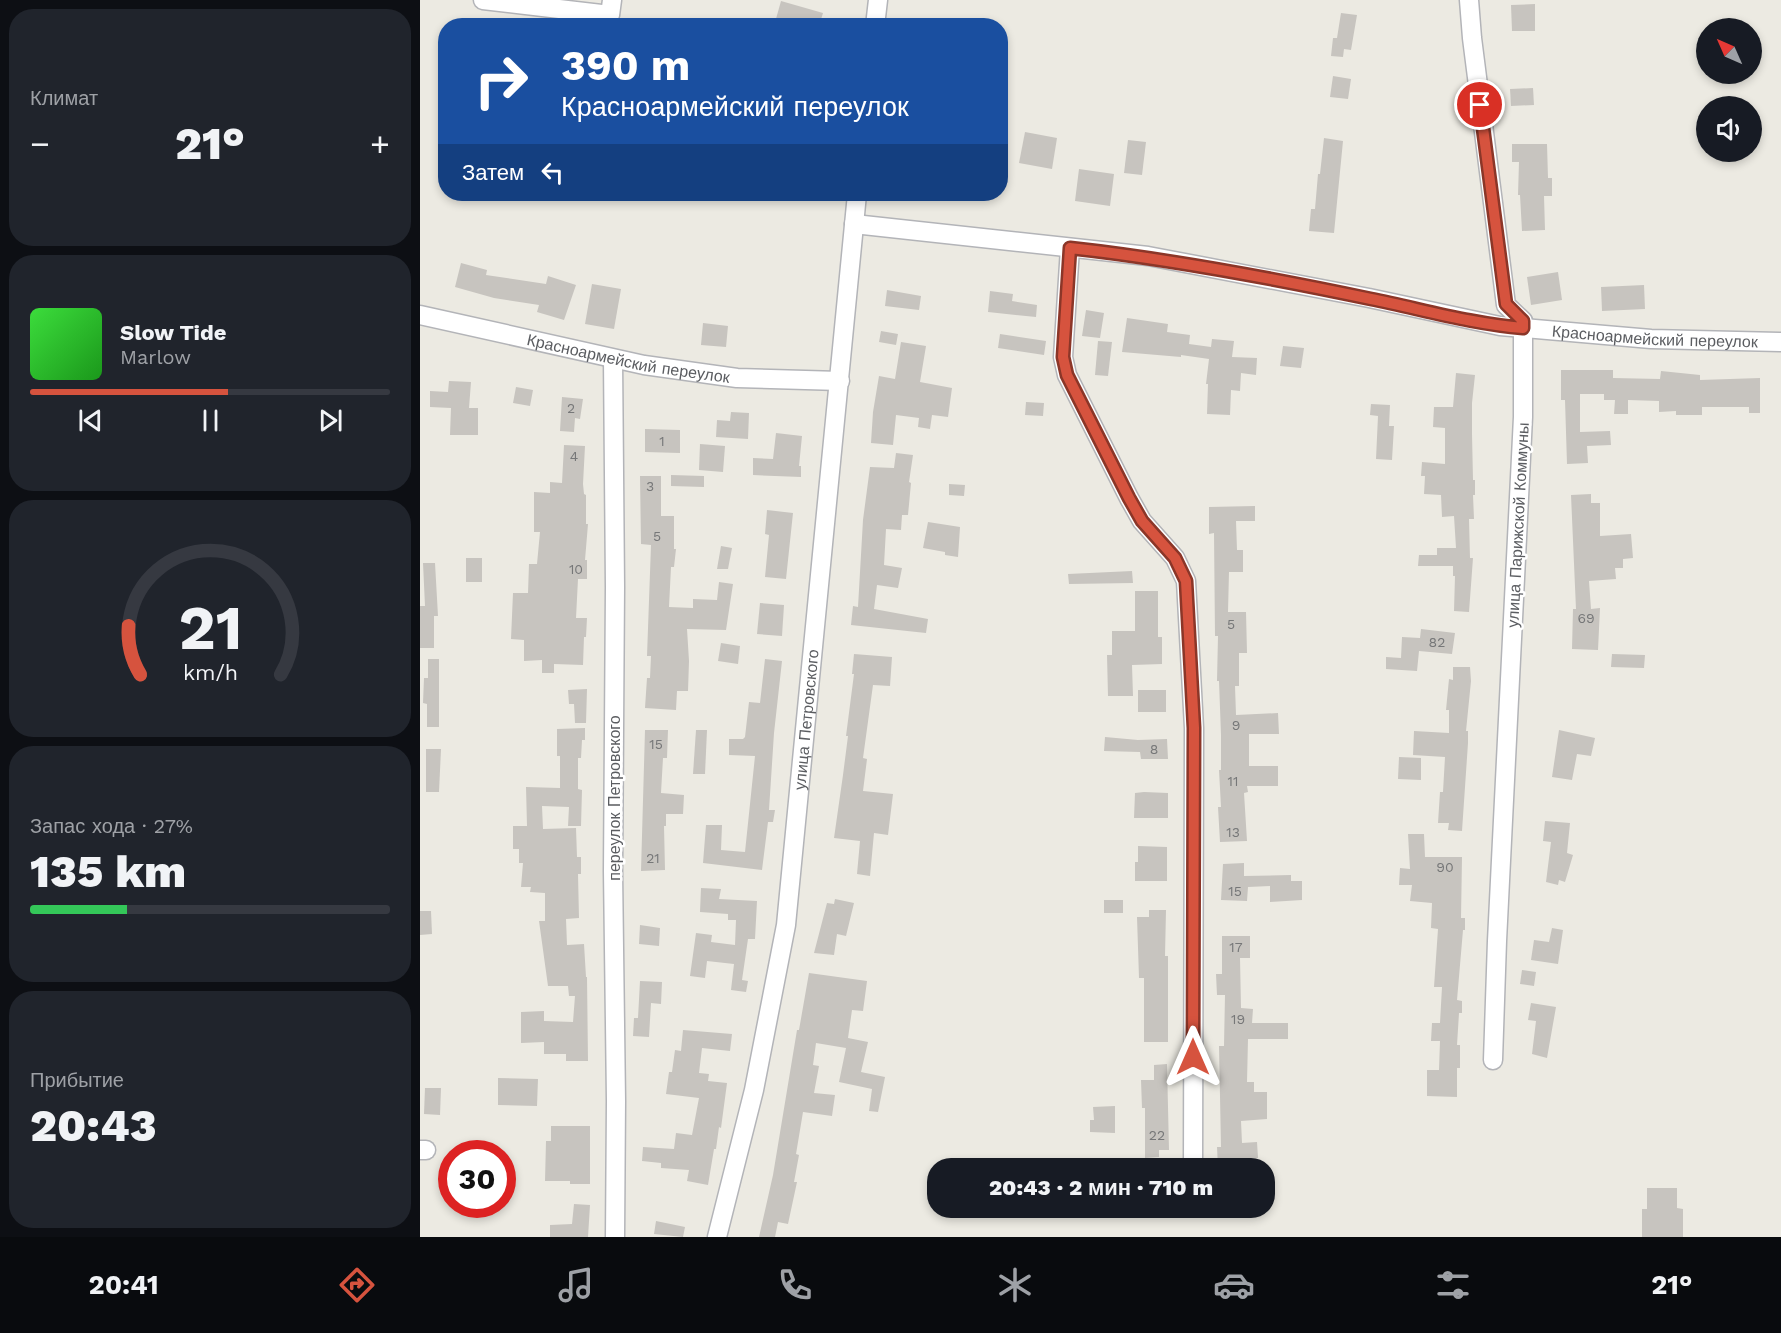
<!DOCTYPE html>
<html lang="ru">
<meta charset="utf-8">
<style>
body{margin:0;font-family:"Work Sans",sans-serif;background:#20242c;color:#f1f3f6;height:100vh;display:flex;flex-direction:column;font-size:22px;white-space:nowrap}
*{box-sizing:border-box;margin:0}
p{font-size:20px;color:#9ea1a6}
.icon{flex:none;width:33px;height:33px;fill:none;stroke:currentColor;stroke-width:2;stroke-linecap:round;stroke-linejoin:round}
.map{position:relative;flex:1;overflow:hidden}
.drawer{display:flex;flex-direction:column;gap:9px;padding:9px;background:#0d0f14;width:420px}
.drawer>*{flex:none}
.hud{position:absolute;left:18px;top:18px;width:570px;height:183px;border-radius:24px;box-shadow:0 3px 9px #0003;background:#1a4fa0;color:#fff;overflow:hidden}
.needle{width:39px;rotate:315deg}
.fabs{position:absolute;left:1276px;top:18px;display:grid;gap:12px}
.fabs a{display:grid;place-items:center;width:66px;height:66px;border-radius:50%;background:#171b24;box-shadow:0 3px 9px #0003;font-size:30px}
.speed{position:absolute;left:18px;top:1140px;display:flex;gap:12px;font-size:30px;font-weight:700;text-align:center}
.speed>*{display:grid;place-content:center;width:78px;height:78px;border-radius:50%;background:#171b24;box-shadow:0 3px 9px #0003;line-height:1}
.speed .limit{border:9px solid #d22;background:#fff;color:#111}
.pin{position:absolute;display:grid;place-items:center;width:51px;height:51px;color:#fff;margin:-26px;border:3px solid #fff;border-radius:50%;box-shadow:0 2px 6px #0007}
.me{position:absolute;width:66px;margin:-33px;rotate:0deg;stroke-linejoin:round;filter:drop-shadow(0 0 4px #0008)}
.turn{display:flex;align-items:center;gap:21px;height:126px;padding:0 24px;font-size:27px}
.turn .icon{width:78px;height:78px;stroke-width:2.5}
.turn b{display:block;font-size:42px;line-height:51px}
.then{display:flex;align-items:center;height:57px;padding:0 24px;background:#0003;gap:12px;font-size:22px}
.big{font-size:45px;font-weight:800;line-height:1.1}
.drawer .widget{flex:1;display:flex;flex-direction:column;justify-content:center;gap:9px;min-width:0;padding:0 21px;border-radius:24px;background:#20242c}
.drawer .dial{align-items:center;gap:0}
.dial svg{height:156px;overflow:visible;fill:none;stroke:#363941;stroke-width:7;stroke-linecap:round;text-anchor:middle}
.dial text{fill:#f1f3f6;stroke:none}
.song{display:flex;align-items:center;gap:18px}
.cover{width:72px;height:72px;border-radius:9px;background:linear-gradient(135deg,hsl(120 70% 55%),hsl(120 70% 35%))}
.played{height:6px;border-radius:3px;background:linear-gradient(90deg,#d6533e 55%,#363941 55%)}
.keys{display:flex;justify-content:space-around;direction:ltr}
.heat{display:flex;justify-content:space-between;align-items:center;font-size:33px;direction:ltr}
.charge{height:9px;border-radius:4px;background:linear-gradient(90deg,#34c759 27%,#363941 0)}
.trip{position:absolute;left:507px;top:1158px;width:348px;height:60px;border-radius:24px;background:#171b24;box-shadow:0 3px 9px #0003;font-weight:800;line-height:60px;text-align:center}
.dock{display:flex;height:96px;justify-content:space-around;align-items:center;background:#090b0e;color:#9ea1a6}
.dock .icon{width:42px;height:42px}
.dock .current{color:#d6533e}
.dock b{font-size:27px;color:#f1f3f6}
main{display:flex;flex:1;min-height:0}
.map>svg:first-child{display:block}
</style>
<main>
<section class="drawer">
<div class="widget"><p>Климат</p>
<div class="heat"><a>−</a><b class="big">21°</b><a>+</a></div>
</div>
<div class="widget">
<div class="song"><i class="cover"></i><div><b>Slow Tide</b><p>Marlow</p></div></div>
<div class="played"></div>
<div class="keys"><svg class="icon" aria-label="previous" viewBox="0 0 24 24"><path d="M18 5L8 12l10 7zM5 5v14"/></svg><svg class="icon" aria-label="pause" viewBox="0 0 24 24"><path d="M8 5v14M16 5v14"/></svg><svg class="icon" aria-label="next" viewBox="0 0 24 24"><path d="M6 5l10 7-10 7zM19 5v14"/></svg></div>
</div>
<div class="widget dial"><svg viewBox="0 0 100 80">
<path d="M14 69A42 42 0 1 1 86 69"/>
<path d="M14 69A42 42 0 0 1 8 44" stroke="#d6533e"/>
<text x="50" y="56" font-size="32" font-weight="700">21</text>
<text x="50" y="72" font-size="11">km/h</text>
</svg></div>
<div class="widget"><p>Запас хода · 27%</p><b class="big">135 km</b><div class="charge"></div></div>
<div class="widget"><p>Прибытие</p><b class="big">20:43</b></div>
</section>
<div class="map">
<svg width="1361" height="1237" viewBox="0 0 1361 1237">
<rect width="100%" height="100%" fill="#eceae2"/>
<g fill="#c7c4bf">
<polygon points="361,1 403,13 399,26 354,26"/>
<polygon points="1115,4 1115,31 1092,31 1091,5"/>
<polygon points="921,13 937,15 931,50 924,49 923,57 911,56 913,38 917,38"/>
<polygon points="913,76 931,79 928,99 910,97"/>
<polygon points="1113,88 1114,105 1091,106 1090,89"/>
<polygon points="605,132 637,138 632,169 599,163"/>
<polygon points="904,138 923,141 914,233 889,231 891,209 895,209 898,174 900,174"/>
<polygon points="708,140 726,142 722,175 704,173"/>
<polygon points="1092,144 1127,144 1128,178 1132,178 1132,196 1124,196 1125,230 1102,231 1100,195 1098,195 1099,162 1092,162"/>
<polygon points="659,169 694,174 690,206 655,201"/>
<polygon points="41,263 67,270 66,275 126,284 128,276 156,285 144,320 117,312 119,305 74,298 35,287"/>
<polygon points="1138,272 1142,300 1111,305 1107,277"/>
<polygon points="172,284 201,289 194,329 165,324"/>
<polygon points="1224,285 1225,309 1182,311 1181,287"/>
<polygon points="467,290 501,296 499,310 465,306"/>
<polygon points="570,291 593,294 592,301 617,305 616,317 568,312"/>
<polygon points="666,310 684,313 680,338 662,336"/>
<polygon points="707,318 748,324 747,332 770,335 769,344 791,347 792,339 814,341 812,357 837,358 836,375 821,373 820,391 811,390 810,415 787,414 788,384 786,384 789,359 761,355 761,357 702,352"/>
<polygon points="283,323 308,326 306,347 281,345"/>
<polygon points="461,331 478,334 476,345 459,342"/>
<polygon points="580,334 626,341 624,355 578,348"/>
<polygon points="678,341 692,342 688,376 675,375"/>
<polygon points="481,342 506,346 500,382 532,388 528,417 512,415 510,429 498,427 499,418 476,415 473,445 451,443 453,412 459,376 475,379"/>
<polygon points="863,346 884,348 881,368 860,366"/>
<polygon points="1141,370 1193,370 1193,378 1240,379 1241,371 1280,375 1280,380 1340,378 1340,413 1329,413 1329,407 1282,407 1282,415 1256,415 1256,411 1239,412 1239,401 1208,400 1208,414 1194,414 1195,400 1184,400 1184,394 1160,394 1160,432 1190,431 1191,445 1167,446 1168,463 1147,464 1145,400 1141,400"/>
<polygon points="1036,373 1055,375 1052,403 1052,434 1053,480 1055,480 1055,495 1053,495 1054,519 1049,519 1050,558 1053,558 1049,612 1034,611 1035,576 1033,576 1033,566 998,566 999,555 1017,555 1017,548 1036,548 1034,516 1022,517 1021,495 1004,494 1005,476 1001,476 1002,462 1025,464 1025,428 1013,427 1014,407 1033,407"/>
<polygon points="29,381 51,382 49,408 58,408 58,435 30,435 31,408 10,407 10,391 28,392"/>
<polygon points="96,387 113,390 110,406 93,403"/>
<polygon points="142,397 163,399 160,419 155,418 154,432 140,431"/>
<polygon points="606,402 624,403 623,416 605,415"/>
<polygon points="951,404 970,405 969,426 974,426 972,460 956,459 958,416 950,415"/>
<polygon points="311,412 329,413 328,439 296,437 297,420 310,421"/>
<polygon points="225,429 260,430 260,453 225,452"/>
<polygon points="356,433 382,436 379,466 381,466 381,477 333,475 333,458 353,459"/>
<polygon points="280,444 305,446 303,472 279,470"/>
<polygon points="144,445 165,446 163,484 164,494 166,495 166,524 168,524 165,560 167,560 167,579 158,579 156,618 167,618 166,637 164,637 163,665 134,664 134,673 122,673 122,660 104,661 104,640 91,639 93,593 108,593 109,564 117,564 120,532 114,532 114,492 130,493 130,482 142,483"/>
<polygon points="476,453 493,455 489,482 491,483 488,515 482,515 481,530 466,529 464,565 482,568 478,588 457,585 454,609 508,619 506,633 431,625 433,606 438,607 443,520 450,467 474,468"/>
<polygon points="251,475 284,476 284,487 251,486"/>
<polygon points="220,476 241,476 241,516 254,516 254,549 256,549 254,567 251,567 249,607 273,608 273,599 297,600 299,582 313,584 306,630 267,629 269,661 268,691 257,691 256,710 225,708 227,678 230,678 231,656 227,656 231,545 221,544"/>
<polygon points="529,484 545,485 544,496 529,495"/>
<polygon points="1171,494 1171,503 1180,503 1180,536 1211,534 1213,558 1203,559 1203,568 1195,568 1196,579 1169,581 1171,609 1180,608 1178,650 1152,649 1153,609 1156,609 1151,495"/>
<polygon points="835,506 835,521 816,521 817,550 823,550 823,572 809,572 808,612 826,612 827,653 819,653 819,686 815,686 816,715 858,713 859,734 829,734 829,766 858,766 858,786 827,786 828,792 824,793 827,841 800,842 798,807 801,807 799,770 801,770 801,735 799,681 797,681 798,636 795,636 794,533 789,534 789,507"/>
<polygon points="347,510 373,513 366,579 345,577 349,535 345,534"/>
<polygon points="508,522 540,527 538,557 525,555 525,552 503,548"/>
<polygon points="301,546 312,548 308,569 297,569"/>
<rect x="46" y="558" width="16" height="24"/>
<polygon points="3,563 15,563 18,616 14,616 14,648 0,648 0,606 5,606"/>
<polygon points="712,571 713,583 649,584 648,574"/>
<polygon points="715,591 738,591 738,637 742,637 742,664 712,665 713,696 688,696 687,655 692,655 692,631 715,631"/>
<polygon points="340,603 364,605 362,636 337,634"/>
<polygon points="1001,629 1035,633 1032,654 999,651 997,671 966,669 966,657 981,658 982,637 1000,638"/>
<polygon points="301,643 320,646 318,664 298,661"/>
<polygon points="434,654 472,657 470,686 453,685 443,758 447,759 443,791 473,794 468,835 454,833 450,876 437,874 440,841 414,838 423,775 428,736 426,736 434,674 432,674"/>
<polygon points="1192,654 1225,655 1224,668 1191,667"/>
<polygon points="8,659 19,659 19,727 7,727 7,704 3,703 4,678 8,678"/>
<polygon points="345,659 362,661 354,733 349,810 355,810 353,822 348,822 342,870 283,863 286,825 302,825 301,850 325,852 335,756 309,755 309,739 323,739 325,737 329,702 340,703"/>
<polygon points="1033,667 1050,667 1051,681 1046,731 1048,731 1048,743 1042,831 1028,830 1029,823 1018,823 1020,792 1023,792 1025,757 993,755 994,731 1029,733 1029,710 1026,710 1029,679 1033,680"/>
<polygon points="167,689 166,723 155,723 154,704 149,704 148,690"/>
<rect x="718" y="690" width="28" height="22"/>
<polygon points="165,728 165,740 162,740 161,758 158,758 158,789 162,790 161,826 148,826 149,807 122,806 123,829 156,828 157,857 161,857 161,874 158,874 159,918 146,919 147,945 164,944 166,977 167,977 168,1061 146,1061 146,1054 124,1054 124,1042 101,1043 101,1012 124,1011 124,1021 153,1022 155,996 149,996 148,986 128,986 119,921 125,921 125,893 110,892 111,887 101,887 103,863 99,863 99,849 93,849 93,826 107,826 106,787 140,788 140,756 137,756 137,729"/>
<polygon points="225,730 248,730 247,758 243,758 241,793 264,795 263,814 246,814 246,826 244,826 245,870 221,871"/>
<polygon points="276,730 287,730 285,774 273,774"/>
<polygon points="1139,730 1175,738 1171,756 1157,754 1152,780 1132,777"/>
<polygon points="685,737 718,740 747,739 748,759 721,759 720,752 684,751"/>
<polygon points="6,749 21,749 19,792 6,792"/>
<polygon points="979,757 1001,758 1001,780 978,779"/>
<polygon points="724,792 748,793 748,818 714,818 715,793"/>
<polygon points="1125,821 1150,823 1147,853 1153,855 1145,882 1139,880 1138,885 1126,882 1131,842 1123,841"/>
<polygon points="988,834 1004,834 1005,857 1042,857 1041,918 1045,918 1045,930 1043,930 1037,1000 1042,1001 1042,1013 1039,1013 1037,1045 1040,1045 1040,1068 1037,1068 1037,1097 1007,1096 1007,1070 1019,1070 1020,1041 1011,1041 1012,1023 1020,1023 1022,987 1014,987 1018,929 1011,928 1012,903 990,901 992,885 979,885 980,868 990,869"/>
<polygon points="718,846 747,847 747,881 715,881 715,862 718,862"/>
<polygon points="824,863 824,876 871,875 871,881 882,881 882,900 850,902 850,886 828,887 827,901 801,900 803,864"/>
<polygon points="281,888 301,889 299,899 337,901 335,939 328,939 322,980 328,981 326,992 311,990 314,964 287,961 285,978 270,976 276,933 292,935 291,942 315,945 316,920 308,920 308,914 280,912"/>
<polygon points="415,899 434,903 426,936 417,934 414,955 394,953 407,903 414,904"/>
<rect x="684" y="900" width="19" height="13"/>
<polygon points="729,910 746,910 745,956 748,956 748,1042 724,1042 724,978 719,978 717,917 729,917"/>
<polygon points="0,911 11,911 12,934 0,935"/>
<polygon points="220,925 240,928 239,946 219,944"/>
<polygon points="1132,928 1143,930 1138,964 1111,960 1114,940 1129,942"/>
<polygon points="802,936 830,936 830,958 820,958 821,1008 833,1009 832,1023 868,1023 868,1039 828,1039 827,1082 834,1082 834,1092 847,1092 847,1119 821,1121 822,1143 837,1142 838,1158 822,1159 823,1168 798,1168 797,1147 801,1147 799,1046 804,1046 805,995 797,995 796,974 802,974"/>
<polygon points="1102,970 1116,972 1114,986 1100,984"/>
<polygon points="389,973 447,981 443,1011 432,1010 428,1038 448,1042 441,1072 465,1077 458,1112 449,1111 452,1089 419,1082 426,1048 396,1043 393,1065 399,1066 394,1093 415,1095 412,1116 383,1112 376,1154 379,1155 374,1182 377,1182 368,1224 358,1222 355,1237 339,1237 353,1175 377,1030 379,1030"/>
<polygon points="220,981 242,982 241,1004 231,1003 229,1037 213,1036 214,1018 218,1018"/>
<polygon points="1111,1003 1136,1007 1127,1058 1112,1054 1116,1021 1108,1020"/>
<polygon points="263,1030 312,1034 310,1051 282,1048 279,1073 289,1074 288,1081 307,1083 301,1128 299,1127 296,1149 294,1149 288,1185 267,1181 269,1170 241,1168 241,1163 222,1161 223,1147 254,1149 256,1133 272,1135 279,1098 246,1094 249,1072 252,1072 255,1050 261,1051"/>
<polygon points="747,1064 749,1150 739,1150 739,1157 725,1158 725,1108 722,1108 721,1080 734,1080 734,1065"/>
<polygon points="78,1078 118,1079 117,1106 78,1105"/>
<polygon points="5,1088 21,1088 20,1115 4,1114"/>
<polygon points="695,1106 695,1133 670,1132 670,1120 674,1120 673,1107"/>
<polygon points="131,1126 170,1126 170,1184 150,1184 150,1181 125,1181 126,1141 131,1141"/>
<polygon points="1227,1188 1257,1188 1257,1208 1263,1209 1263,1237 1222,1237 1222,1209 1227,1209"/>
<polygon points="154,1204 170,1205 168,1237 130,1237 130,1225 152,1224"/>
<polygon points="236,1221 265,1227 263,1237 234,1234"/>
</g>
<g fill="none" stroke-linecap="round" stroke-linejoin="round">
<g stroke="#b3b4b8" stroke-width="21">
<g id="minor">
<polyline points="63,0 190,15 192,0"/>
<polyline points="1049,0 1052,38 1086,305 1103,321 1103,417 1077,941 1073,1060"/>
<polyline points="455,26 458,0"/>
<path id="s1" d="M434,224L728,256L949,298L1080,326L1231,339L1361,342"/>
<polyline points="650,248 643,357 647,375 709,498 722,521 755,558 766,581 774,728 773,1168"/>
<path id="s2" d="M0,315L224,365L317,378L420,381"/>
<polyline points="193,359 195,587 193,871 196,1101 195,1237"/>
<polyline points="0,1150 6,1150"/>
<path id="s3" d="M297,1237L334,1090L366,925L437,194"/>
</g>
</g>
<use href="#minor" stroke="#fff" stroke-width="18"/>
</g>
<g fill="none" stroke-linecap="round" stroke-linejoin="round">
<g stroke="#8b3628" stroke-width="15">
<path id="route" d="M773,1057L774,728L766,581L755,558L722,521L709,498L647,375L643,357L650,248C751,259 851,278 951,299C1001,309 1052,324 1103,328V321L1086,304L1060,105"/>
</g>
<use href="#route" stroke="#d6533e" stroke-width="10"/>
</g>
<g text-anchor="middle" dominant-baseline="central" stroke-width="5" stroke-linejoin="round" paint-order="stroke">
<g font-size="14" fill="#767778">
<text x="151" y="408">2</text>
<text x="242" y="441">1</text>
<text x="154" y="456">4</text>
<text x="230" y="486">3</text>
<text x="237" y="536">5</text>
<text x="156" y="569">10</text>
<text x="1166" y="618">69</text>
<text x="811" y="624">5</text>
<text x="1017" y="642">82</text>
<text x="816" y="725">9</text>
<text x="236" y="744">15</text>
<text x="734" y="749">8</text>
<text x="813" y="781">11</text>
<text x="813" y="832">13</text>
<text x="233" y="858">21</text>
<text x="1025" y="867">90</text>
<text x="815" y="891">15</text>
<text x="816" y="947">17</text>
<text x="818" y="1019">19</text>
<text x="737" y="1135">22</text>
</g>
<g font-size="16" fill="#5b5d61" stroke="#fff">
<text stroke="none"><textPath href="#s1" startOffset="810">Красноармейский переулок</textPath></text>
<text stroke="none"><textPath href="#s2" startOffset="213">Красноармейский переулок</textPath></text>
<text transform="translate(1098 525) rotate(-87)">улица Парижской Коммуны</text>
<text stroke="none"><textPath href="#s3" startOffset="526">улица Петровского</textPath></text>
<text transform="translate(194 798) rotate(-90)">переулок Петровского</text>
</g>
</g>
</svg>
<div class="fabs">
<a><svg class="needle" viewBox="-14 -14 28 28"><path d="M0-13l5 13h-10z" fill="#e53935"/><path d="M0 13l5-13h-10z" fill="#9ea1a6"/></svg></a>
<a><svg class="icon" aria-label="sound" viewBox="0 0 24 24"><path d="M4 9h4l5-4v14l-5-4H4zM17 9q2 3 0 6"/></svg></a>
</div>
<div class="speed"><div class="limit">30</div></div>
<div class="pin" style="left:1060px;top:105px;background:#d93025"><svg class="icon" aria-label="arrive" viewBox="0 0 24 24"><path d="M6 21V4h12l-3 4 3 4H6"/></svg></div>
<svg class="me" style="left:773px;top:1057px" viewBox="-20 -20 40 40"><path d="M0-17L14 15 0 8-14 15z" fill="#d6533e" stroke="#fff" stroke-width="4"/></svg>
<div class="trip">20:43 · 2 мин · 710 m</div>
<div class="hud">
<div class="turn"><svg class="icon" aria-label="right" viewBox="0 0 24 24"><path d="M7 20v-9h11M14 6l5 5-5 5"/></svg><div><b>390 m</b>Красноармейский переулок</div></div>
<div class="then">Затем<svg class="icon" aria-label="left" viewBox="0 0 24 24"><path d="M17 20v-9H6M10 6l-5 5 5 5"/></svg></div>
</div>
</div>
</main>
<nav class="dock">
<b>20:41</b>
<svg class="icon current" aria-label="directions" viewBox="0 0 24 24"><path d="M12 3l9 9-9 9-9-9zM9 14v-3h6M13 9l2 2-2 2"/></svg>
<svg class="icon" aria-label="music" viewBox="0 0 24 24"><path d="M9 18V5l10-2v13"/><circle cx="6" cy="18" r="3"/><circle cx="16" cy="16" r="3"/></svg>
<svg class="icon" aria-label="phone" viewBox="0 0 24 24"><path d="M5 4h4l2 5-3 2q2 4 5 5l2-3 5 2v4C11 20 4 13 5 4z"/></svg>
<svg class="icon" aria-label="climate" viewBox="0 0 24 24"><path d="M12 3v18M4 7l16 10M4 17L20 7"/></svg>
<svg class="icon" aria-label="car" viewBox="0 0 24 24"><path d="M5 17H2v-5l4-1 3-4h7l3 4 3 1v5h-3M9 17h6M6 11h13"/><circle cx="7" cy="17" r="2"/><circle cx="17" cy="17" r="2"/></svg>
<svg class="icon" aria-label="filters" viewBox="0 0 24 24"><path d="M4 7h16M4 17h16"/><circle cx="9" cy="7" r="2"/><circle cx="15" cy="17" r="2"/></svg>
<b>21°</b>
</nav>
